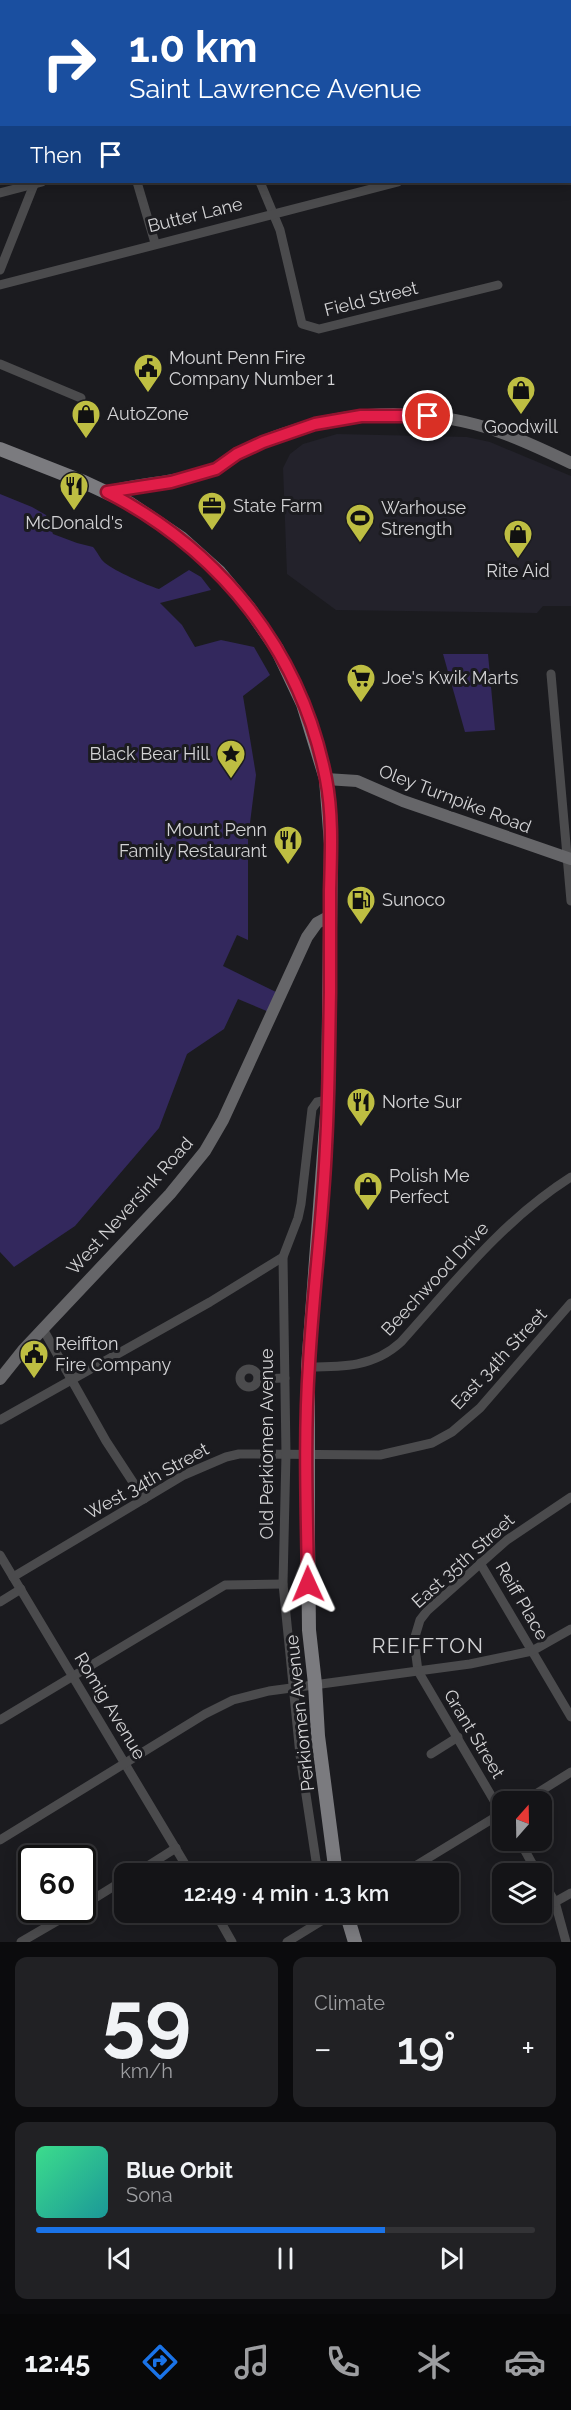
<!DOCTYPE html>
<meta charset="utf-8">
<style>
body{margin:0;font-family:Raleway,sans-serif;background:#212124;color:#f1f3f6;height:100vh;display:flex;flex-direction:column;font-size:22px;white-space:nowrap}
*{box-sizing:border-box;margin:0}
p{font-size:20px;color:#9d9ea1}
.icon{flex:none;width:33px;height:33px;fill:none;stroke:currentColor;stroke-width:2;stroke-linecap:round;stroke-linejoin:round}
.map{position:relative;height:1942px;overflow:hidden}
.drawer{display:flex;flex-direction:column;gap:15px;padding:15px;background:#0b0b0d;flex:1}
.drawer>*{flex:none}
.hud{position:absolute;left:0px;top:0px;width:572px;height:183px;box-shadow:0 3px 15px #0003,0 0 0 2px #333336;background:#1a4fa0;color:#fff;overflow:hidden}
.needle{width:39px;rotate:20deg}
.fabs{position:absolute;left:492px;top:1791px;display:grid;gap:12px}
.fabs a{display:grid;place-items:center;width:60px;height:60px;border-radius:12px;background:#141417;box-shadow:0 3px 15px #0003,0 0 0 2px #333336;font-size:30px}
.speed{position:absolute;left:18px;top:1845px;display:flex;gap:12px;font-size:30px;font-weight:700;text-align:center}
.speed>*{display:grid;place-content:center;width:78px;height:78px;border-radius:50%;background:#141417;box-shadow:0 3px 15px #0003,0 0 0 2px #333336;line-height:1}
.speed .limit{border:3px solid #111;border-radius:9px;background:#fff;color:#111}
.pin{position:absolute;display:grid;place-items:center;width:51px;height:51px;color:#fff;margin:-26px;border:3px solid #fff;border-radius:50%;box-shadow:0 2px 6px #0007}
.me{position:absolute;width:66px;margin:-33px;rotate:359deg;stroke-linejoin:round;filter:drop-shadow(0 0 4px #0008)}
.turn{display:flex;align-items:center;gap:21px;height:126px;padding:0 30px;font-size:27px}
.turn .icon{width:78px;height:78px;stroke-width:2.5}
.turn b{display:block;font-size:42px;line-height:51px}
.then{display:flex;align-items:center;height:57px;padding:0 30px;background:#0003;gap:12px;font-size:22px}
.big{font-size:45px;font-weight:600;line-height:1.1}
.drawer .widget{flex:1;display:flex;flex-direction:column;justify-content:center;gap:9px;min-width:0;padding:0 21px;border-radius:12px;background:#212124}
.drawer .dial{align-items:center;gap:0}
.dial b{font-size:78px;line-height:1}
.song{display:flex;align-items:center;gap:18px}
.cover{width:72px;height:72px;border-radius:9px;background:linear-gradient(135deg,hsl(150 70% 55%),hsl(180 70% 35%))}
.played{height:6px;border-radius:3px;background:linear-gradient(90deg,#1a73e8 70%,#333336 70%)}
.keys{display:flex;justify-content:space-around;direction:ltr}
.heat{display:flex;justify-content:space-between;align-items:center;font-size:33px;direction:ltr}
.drawer .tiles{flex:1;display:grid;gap:15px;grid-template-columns:1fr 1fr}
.widget:last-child{grid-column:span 2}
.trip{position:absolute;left:114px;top:1863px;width:345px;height:60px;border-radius:12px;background:#141417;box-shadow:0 3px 15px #0003,0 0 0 2px #333336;font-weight:600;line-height:60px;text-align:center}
.menu{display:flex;height:96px;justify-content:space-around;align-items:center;background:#080809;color:#9d9ea1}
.menu .icon{width:42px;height:42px}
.menu .on{color:#1a73e8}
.menu b{font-size:27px;color:#f1f3f6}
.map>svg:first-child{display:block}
.built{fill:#23222b}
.green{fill:#33285d}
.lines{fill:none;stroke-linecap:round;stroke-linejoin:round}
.stream{stroke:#0d002d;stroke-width:2}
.street{stroke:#4b4b4d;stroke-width:9}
.secondary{stroke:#666669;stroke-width:12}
.primary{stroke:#7b7b7f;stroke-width:14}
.route-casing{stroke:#92132f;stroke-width:15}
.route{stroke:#e11d48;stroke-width:10}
.labels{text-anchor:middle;stroke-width:6;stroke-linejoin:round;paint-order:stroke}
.street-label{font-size:18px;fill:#d3d3d5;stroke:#1b1b1f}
.poi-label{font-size:18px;fill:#d3d3d5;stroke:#1b1b1f;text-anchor:start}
.quarter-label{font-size:21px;letter-spacing:1.5px;fill:#d3d3d5;stroke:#1b1b1f}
</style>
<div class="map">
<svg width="571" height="1942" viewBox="0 0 571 1942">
<rect width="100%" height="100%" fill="#1b1b1f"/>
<path class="built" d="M 337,434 L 467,437 L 490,442 L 571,476 L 571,606 L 543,606 L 537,613 L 336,610 L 287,574 L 283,468 L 290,454 L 303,444 Z"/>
<g class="green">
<path d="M 0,494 L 32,507 L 46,515 L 53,534 L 77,543 L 93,547 C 97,551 100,559 105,563 C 115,571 146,585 159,589 L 189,570 L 201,577 L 211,590 L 160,603 L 182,625 L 195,647 L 221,640 L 254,647 L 270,675 L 243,696 L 256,775 L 248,839 L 248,940 L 237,935 L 223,966 L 278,993 L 269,1012 L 238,999 L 224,1029 L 187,1054 L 159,1128 L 75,1226 L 14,1267 L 0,1252 Z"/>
<path d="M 443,654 L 488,654 L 495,730 L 465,732 Z"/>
</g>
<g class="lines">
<path class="stream" d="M 570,111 L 571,111"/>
<g class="street">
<path d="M 146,0 L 154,2"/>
<path d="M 184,0 L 184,2"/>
<path d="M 482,0 L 483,2"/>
<path d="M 128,2 L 134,0"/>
<path d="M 196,2 L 198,0"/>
<path d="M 495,2 L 498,0"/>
<path d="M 0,25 L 2,25"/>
<path d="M 0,43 L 2,49"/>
<path d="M 570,66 L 571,66"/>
<path d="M 0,109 L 2,108"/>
<path d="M 137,182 L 155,243"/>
<path d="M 260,182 L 280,230 L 302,324 L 319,329 L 498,285"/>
<path d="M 0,193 L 42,182"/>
<path d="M 0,270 L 35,182"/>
<path d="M 0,285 L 398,182"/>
<path d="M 0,364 L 81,398"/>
<path d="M 551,674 L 571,901"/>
<path d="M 43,1329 L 106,1441 L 144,1499"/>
<path d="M 308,1367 C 343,1367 374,1367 401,1342 C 454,1283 503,1220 571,1177"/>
<circle cx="249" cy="1378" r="9"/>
<path d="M 258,1379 L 285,1378"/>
<path d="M 0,1420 L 210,1302 L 283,1257"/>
<path d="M 0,1555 L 191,1874"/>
<path d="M 480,1563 L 571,1717"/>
<path d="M 13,1577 L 184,1475 L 226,1457 L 239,1454 L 380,1455 L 432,1443 L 452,1432 L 480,1408 L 571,1303"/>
<path d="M 0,1602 L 21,1589"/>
<path d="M 0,1720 L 225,1585 L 283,1584"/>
<path d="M 431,1754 L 458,1737"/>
<path d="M 523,1802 L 571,1772"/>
<path d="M 502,1814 L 418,1671 L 414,1640 L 420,1620 L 427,1611 L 507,1540 L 571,1497"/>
<path d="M 0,1840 L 205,1714 L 233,1700 L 269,1691 L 470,1664 L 532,1651 L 571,1629"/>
<path d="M 519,1840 L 538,1874"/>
<path d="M 135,1874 L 176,1848"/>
<path d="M 318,1874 L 300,1755 L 283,1584 L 286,1454 L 283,1257 L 298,1218 L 301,1204 L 312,1109 L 317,1102 L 328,1100"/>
<path d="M 402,1874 L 502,1813"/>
<path d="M 542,1880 L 555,1902 L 566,1942"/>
<path d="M 555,1902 L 571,1893"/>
<path d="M 82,1906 L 124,1880"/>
<path d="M 215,1912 L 232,1942"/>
<path d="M 21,1942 L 76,1910"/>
<path d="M 287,1942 L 336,1912"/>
</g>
<g class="secondary">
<path d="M 570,152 L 571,152"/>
<path d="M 570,178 L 571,179"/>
<path d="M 107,492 C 143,482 179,483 214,469 C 222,466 229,459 236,455 C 254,444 275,436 295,430 C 360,408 435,409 500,432 C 525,441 548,452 571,463"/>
<path d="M 326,779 L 357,781 L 403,801 L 571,859"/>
<path d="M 0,1379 L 24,1349 L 170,1194 L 205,1151 L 223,1120 L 307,937 L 317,923 L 330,916"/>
</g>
<g class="primary">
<path d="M 0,449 L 84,482 L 129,503 L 181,538 L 219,572 L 249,608 L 277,649 L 303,704 L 326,779 L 331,844 L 328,1100 L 308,1367 L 308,1539 L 309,1630 L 315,1684 L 318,1736 L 336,1874"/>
<path d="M 346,1912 L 355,1942"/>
</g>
</g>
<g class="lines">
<g class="route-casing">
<path id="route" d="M 308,1584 C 307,1511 304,1437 309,1364 C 313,1291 323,1219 326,1146 C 329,1094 329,1043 330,992 C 330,958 330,924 330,891 C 331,854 333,815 326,779 C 301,651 221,551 107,492 L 171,482 L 216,469 L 237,454 L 263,442 L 315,424 L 361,416 L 428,416"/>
</g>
<use href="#route" class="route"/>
</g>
<defs>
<g id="civic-pin" transform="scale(1.5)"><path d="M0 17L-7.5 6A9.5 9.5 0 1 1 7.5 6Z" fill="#bebe42" stroke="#1b1b1f"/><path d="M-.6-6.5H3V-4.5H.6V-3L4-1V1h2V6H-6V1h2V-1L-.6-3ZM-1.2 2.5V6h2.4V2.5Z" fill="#111"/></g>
<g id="shop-pin" transform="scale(1.5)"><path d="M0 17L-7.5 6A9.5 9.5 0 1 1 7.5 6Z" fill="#bebe42" stroke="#1b1b1f"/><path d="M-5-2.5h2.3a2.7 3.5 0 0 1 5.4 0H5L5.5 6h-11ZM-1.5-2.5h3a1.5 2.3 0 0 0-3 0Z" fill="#111"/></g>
<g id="restaurant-pin" transform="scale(1.5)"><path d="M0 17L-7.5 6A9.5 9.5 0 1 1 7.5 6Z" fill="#bebe42" stroke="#1b1b1f"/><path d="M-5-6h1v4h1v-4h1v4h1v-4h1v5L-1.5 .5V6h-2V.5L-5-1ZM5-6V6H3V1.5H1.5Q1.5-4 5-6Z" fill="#111"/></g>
<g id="office-pin" transform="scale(1.5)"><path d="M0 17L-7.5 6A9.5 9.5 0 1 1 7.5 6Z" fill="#bebe42" stroke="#1b1b1f"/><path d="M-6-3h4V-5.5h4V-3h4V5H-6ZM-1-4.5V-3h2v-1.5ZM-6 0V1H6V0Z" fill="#111"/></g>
<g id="stadium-pin" transform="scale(1.5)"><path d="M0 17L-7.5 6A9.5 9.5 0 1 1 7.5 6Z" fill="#bebe42" stroke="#1b1b1f"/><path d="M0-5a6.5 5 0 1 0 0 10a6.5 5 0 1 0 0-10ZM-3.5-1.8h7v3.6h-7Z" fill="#111"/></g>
<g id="supermarket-pin" transform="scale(1.5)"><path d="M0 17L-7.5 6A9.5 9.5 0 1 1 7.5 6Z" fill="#bebe42" stroke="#1b1b1f"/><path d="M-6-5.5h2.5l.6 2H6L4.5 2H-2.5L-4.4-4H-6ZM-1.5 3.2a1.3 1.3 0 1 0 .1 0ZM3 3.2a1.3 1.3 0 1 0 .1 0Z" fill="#111"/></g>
<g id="sight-pin" transform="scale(1.5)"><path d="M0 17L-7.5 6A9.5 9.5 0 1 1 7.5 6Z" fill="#bebe42" stroke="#1b1b1f"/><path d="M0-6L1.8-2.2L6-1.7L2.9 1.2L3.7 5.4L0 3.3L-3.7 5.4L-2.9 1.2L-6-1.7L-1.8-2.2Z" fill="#111"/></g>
<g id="fuel-pin" transform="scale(1.5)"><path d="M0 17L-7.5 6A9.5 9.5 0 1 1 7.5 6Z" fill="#bebe42" stroke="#1b1b1f"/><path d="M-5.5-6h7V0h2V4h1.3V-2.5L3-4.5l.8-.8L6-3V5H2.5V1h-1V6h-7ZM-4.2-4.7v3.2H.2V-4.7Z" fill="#111"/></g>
</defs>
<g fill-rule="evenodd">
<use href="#civic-pin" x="148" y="368"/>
<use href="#shop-pin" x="521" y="390"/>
<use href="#shop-pin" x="86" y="414"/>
<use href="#restaurant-pin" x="74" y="486"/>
<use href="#office-pin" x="212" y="506"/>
<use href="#stadium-pin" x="360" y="518"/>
<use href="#shop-pin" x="518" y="534"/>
<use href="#supermarket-pin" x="361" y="678"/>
<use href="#sight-pin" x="231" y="754"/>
<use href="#restaurant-pin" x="288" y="840"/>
<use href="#fuel-pin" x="361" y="900"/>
<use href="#restaurant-pin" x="361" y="1102"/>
<use href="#shop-pin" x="368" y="1186"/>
<use href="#civic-pin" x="34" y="1354"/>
</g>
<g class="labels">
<g class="street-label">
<text transform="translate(195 215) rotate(-14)" y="6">Butter Lane</text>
<text transform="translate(371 299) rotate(-14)" y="6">Field Street</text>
<text transform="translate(455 799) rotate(21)" y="6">Oley Turnpike Road</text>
<text transform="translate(130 1206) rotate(-48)" y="6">West Neversink Road</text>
<text transform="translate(435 1279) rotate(-47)" y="6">Beechwood Drive</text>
<text transform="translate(499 1359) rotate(-47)" y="6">East 34th Street</text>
<text transform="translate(267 1444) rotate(-90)" y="6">Old Perkiomen Avenue</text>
<text transform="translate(147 1481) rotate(-29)" y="6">West 34th Street</text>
<text transform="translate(463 1561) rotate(-42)" y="6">East 35th Street</text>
<text transform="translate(522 1601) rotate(60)" y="6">Reiff Place</text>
<text transform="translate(110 1706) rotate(59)" y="6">Romig Avenue</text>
<text transform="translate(300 1713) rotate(-96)" y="6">Perkiomen Avenue</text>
<text transform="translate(474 1734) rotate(59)" y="6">Grant Street</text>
</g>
<g class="poi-label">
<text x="169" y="364">Mount Penn Fire<tspan x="169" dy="21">Company Number 1</tspan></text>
<text x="107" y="420">AutoZone</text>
<text x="521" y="433" text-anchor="middle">Goodwill</text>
<text x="233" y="512">State Farm</text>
<text x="381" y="514">Warhouse<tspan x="381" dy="21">Strength</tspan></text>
<text x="74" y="529" text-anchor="middle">McDonald's</text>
<text x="518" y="577" text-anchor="middle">Rite Aid</text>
<text x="382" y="684">Joe's Kwik Marts</text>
<text x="210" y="760" text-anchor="end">Black Bear Hill</text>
<text x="267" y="836" text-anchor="end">Mount Penn<tspan x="267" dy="21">Family Restaurant</tspan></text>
<text x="382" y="906">Sunoco</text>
<text x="382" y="1108">Norte Sur</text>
<text x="389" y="1182">Polish Me<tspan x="389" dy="21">Perfect</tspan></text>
<text x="55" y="1350">Reiffton<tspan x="55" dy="21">Fire Company</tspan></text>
</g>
<g class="quarter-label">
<text x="428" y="1653">REIFFTON</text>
</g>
</g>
</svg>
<div class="fabs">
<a><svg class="needle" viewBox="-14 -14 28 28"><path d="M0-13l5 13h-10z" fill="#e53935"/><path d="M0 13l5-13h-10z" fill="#9d9ea1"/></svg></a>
<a><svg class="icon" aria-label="layers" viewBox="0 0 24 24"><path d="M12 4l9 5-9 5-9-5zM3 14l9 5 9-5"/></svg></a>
</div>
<div class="speed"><div class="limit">60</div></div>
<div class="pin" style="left:428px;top:416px;background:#d93025"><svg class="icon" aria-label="arrive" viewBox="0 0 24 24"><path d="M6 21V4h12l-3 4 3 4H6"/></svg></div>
<svg class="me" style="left:308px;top:1584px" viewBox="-20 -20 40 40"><path d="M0-17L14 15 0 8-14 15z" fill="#e11d48" stroke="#fff" stroke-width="4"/></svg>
<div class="trip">12:49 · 4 min · 1.3 km</div>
<div class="hud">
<div class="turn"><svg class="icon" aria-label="right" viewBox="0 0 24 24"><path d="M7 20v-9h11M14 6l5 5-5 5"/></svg><div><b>1.0 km</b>Saint Lawrence Avenue</div></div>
<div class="then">Then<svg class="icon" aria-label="arrive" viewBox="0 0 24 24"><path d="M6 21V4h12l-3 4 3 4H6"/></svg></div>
</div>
</div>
<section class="drawer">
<div class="tiles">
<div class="widget dial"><b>59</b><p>km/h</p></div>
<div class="widget"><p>Climate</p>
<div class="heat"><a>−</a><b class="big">19°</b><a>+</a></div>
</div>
<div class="widget">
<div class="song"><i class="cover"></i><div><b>Blue Orbit</b><p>Sona</p></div></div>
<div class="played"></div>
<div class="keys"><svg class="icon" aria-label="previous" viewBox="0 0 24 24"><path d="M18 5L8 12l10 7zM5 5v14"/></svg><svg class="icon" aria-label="pause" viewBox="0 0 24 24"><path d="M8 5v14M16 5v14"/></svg><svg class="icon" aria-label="next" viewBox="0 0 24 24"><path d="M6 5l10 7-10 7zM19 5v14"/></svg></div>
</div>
</div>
</section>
<nav class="menu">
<b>12:45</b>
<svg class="icon on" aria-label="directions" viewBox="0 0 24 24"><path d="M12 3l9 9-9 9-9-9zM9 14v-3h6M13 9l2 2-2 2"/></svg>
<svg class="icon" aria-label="music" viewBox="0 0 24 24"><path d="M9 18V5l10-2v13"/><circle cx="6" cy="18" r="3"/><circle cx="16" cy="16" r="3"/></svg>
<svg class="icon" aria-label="phone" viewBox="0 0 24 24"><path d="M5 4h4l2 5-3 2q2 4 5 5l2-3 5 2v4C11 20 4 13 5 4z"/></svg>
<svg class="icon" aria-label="climate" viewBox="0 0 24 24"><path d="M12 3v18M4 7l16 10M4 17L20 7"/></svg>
<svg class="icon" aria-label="car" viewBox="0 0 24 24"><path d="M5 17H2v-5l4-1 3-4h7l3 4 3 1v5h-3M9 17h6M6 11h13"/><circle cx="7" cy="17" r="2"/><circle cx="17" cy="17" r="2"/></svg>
</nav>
